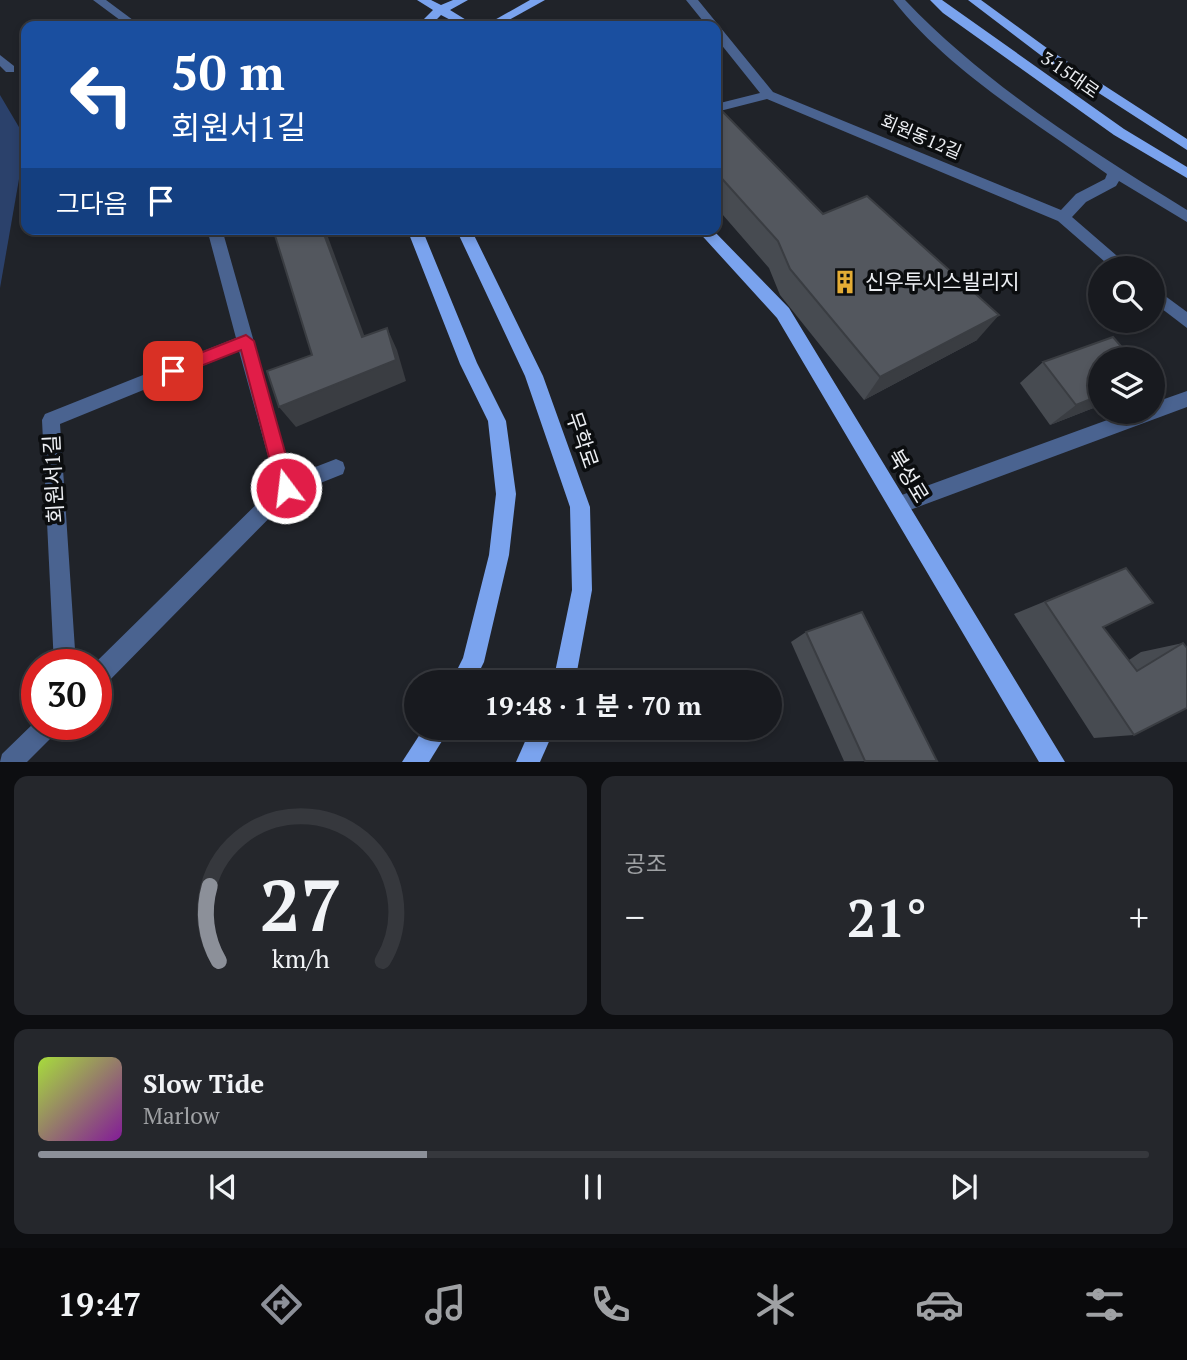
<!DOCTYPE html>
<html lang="ko">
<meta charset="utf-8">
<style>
body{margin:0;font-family:"PT Serif","Noto Sans KR",serif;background:#25272c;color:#f1f3f6;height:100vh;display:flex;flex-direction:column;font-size:26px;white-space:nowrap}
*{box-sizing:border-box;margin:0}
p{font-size:23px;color:#9fa1a4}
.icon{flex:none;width:38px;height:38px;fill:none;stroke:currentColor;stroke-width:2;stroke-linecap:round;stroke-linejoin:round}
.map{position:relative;height:762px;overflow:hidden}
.side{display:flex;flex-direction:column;gap:14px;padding:14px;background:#0d0e11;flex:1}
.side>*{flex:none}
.banner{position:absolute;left:21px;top:21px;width:700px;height:214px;border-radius:14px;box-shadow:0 4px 10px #0003,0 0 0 2px #36383d;background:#1a4fa0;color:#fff;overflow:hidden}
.tools{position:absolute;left:1088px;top:256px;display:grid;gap:14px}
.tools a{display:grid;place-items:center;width:77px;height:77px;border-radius:50%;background:#181a1f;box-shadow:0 4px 10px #0003,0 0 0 2px #36383d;font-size:35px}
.speed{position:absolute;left:21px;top:649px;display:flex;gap:14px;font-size:35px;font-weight:700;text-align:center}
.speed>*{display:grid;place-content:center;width:91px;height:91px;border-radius:50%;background:#181a1f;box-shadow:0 4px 10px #0003,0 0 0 2px #36383d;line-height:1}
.speed .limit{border:10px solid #d22;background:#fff;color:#111}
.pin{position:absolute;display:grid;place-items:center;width:60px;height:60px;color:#fff;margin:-30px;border-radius:14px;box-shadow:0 4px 10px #0006}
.me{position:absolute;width:77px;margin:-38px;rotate:345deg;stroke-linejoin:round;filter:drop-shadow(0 0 5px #0008)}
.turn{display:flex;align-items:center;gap:24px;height:147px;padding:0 35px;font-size:32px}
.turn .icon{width:91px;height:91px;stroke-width:2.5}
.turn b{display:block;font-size:49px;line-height:60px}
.then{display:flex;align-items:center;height:66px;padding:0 35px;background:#0003;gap:14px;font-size:26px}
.big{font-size:52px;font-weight:700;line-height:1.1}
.side .tile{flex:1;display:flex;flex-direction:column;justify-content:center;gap:10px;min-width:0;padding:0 24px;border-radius:14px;background:#25272c}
.side .dial{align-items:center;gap:0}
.dial svg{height:182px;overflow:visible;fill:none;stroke:#36383d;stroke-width:7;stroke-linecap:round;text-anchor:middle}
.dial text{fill:#f1f3f6;stroke:none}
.song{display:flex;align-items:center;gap:21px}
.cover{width:84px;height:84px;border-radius:10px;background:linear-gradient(135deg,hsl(80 70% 55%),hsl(290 70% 35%))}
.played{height:7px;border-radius:4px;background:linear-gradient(90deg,#8c9099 35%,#36383d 35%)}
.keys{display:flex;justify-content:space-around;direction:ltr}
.heat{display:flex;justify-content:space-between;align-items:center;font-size:38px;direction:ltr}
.side .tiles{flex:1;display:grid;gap:14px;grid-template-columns:1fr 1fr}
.tile:last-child{grid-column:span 2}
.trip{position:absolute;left:404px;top:670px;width:378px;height:70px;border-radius:35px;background:#181a1f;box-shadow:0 4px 10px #0003,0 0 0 2px #36383d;font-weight:700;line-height:70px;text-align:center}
.dock{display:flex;height:112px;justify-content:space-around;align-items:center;background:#0a0a0c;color:#9fa1a4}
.dock .icon{width:49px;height:49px}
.dock .active{color:#8c9099}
.dock b{font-size:32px;color:#f1f3f6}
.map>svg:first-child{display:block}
.green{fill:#2b416b}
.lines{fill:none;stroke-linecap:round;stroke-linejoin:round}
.minor{fill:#4a6390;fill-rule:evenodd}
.major{fill:#7aa3ee;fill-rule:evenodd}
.wall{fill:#474b51}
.shaded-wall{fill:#3a3d42}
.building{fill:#53575e;stroke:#3a3d42;stroke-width:2}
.route{fill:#e11d48;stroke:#92132f;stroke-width:2}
.labels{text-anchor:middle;stroke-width:7;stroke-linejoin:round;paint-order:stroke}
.far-street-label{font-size:18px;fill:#eceef2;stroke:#0b0d0f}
.poi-label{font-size:21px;fill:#eceef2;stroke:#0b0d0f;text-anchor:start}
.street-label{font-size:21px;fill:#eceef2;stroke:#0b0d0f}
</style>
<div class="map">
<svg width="1187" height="762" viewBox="0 0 1187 762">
<rect width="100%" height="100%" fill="#202329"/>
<path class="green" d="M 0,95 L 26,139 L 0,288 Z"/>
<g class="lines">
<g class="minor">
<path d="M 93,0 L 106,0 L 141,26 L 128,26 Z"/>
<path d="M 686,0 L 698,0 L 773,92 L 1061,210 L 1076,194 L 1105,179 L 1107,174 C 1034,121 950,72 893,0 L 905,0 C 986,85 1088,149 1187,210 L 1187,222 L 1119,181 L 1116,186 L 1086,202 L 1072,217 L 1131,268 L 1112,268 L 1058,221 L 767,99 L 716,112 L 716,104 L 760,93 L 716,38 L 716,26 L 707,26 Z"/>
<path d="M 0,55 L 14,66 L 14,72 L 6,72 L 0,66 Z"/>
<path d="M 207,229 L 222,229 L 292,476 L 336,459 L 343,462 L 345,468 L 343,474 L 293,494 L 104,686 L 96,689 L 96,665 L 93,665 L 276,485 L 239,351 L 60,424 L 76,665 L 54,665 L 42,420 L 45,414 L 236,338 Z"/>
<path d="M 1153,287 L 1187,312 L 1187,328 L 1153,302 Z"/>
<path d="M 1187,391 L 1187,407 L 899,514 L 892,512 L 889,505 L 892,498 L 899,496 L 1132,411 L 1153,411 L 1153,403 Z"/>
<path d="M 37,720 L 37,724 L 60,724 L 57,732 L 27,762 L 0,762 L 2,754 Z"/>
</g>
<g class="major">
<path d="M 417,0 L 431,0 L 441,5 L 453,0 L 468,0 L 450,10 L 476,26 L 462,26 L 441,15 L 430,26 L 417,26 L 433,10 Z"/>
<path d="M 530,0 L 545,0 L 498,26 L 484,26 Z"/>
<path d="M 930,0 L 942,0 L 1124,129 L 1187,167 L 1187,178 L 1114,135 L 943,13 Z"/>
<path d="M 968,0 L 981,0 L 1051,51 L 1187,139 L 1187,150 L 1043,57 Z"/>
<path d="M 407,229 L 422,229 L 477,363 L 506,421 L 516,494 L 509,555 L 484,662 L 474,682 L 451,682 L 463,658 L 489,555 L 496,494 L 488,421 L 460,364 Z"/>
<path d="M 456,229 L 471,229 L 543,376 L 590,507 L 592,590 L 575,682 L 553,682 L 572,590 L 570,507 L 525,376 Z"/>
<path d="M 696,229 L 712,229 L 789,308 L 1065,762 L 1039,762 L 777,318 Z"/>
<path d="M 424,728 L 450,728 L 429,762 L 402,762 Z"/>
<path d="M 531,728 L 555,728 L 540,762 L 516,762 Z"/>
</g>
</g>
<g class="wall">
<path d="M 716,115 L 823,214 L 977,340 L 864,400 L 780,295 L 769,268 L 716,207 Z"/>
<path d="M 1101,359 L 1101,405 L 1050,425 L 1020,383 L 1043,362 Z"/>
<path d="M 1126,568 L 1103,627 L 1129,660 L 1141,652 L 1183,643 L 1134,735 L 1094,738 L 1014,614 Z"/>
<path d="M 806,632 L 937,761 L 844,761 L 791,642 Z"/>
</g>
<g class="shaded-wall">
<path d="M 322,229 L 325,229 L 373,359 L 362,337 Z"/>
<path d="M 999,315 L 977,340 L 864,400 L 880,377 Z"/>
<path d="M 387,328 L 397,350 L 406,381 L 296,427 L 279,407 Z"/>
<path d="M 1101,395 L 1101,405 L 1050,425 L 1076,405 Z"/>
</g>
<g class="building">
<path d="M 281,23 L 284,26 L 267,26 Z"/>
<path d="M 723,112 L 823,214 L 867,196 L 999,315 L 880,377 L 790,269 L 778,241 L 716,172 L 716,115 Z"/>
<path d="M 273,229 L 322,229 L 362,337 L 387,328 L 396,360 L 279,407 L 267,371 L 312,355 Z"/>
<path d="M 1113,337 L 1132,359 L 1101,359 L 1101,395 L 1076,405 L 1043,362 Z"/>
<path d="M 1126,568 L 1153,603 L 1103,627 L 1137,671 L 1183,643 L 1187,648 L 1187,708 L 1134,735 L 1045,602 Z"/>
<path d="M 862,612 L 937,761 L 865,761 L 806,632 Z"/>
</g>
<path class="route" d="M 246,335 L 254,341 L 295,488 L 292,494 L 286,496 L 280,494 L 277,488 L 241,350 L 173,377 L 167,375 L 165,371 L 167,366 Z"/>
<defs>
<g id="building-bare" transform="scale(1.89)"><path d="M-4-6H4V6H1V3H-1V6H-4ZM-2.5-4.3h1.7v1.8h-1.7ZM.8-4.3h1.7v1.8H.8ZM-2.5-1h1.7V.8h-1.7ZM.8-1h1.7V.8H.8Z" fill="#e5ad35" stroke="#0b0d0f" stroke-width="2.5" paint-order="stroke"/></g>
</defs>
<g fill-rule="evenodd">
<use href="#building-bare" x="845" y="282"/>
</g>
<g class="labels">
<g class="far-street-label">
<text transform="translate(1070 75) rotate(35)" y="6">3·15대로</text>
<text transform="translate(921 137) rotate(23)" y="6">회원동12길</text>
</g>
<g class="poi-label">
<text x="865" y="289">신우투시스빌리지</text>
</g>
<g class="street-label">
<text transform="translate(582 440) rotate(71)" y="7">무학로</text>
<text transform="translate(908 476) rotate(59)" y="7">북성로</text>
<text transform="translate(54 479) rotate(-93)" y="7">회원서1길</text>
</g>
</g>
</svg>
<div class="tools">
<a><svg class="icon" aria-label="search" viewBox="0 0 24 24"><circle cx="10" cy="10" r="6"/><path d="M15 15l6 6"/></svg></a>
<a><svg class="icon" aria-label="layers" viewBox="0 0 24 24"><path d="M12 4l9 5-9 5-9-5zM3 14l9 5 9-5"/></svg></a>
</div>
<div class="speed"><div class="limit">30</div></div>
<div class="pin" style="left:173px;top:371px;background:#d93025"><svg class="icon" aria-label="arrive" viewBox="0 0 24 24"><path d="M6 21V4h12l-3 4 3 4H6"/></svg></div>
<svg class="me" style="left:286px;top:488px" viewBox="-20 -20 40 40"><circle r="17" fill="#e11d48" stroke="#fff" stroke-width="3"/><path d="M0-11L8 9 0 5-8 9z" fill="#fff"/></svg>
<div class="trip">19:48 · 1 분 · 70 m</div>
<div class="banner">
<div class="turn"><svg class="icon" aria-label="left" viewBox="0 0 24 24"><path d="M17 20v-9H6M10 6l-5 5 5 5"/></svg><div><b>50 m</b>회원서1길</div></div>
<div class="then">그다음<svg class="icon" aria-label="arrive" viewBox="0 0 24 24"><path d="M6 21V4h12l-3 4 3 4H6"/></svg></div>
</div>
</div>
<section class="side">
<div class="tiles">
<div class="tile dial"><svg viewBox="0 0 100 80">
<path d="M14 69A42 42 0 1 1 86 69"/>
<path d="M14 69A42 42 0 0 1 10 36" stroke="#8c9099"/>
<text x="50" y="56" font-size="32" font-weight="700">27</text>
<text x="50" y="72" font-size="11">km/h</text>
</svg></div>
<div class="tile"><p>공조</p>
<div class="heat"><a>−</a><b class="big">21°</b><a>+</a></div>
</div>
<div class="tile">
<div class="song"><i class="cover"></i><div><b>Slow Tide</b><p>Marlow</p></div></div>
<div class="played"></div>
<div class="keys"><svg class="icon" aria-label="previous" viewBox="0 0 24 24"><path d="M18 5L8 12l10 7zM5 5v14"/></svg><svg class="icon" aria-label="pause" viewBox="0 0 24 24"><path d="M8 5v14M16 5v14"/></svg><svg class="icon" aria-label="next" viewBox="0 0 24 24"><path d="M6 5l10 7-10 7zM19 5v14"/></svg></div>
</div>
</div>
</section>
<nav class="dock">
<b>19:47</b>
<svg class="icon active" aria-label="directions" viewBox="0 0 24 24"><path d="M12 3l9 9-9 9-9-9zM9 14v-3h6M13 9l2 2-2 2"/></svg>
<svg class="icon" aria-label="music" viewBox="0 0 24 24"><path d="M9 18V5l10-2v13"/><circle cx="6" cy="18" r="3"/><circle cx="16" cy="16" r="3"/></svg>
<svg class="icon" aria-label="phone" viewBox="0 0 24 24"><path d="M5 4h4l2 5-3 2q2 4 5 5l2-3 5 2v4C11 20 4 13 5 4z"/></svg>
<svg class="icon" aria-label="climate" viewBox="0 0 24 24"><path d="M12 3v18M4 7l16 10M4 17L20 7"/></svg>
<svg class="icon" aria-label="car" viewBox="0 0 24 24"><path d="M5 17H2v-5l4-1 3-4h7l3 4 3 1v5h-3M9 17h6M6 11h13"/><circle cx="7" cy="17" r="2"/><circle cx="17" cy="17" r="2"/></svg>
<svg class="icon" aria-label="filters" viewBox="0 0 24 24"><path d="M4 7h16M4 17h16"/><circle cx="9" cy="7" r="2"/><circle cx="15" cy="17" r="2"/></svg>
</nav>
